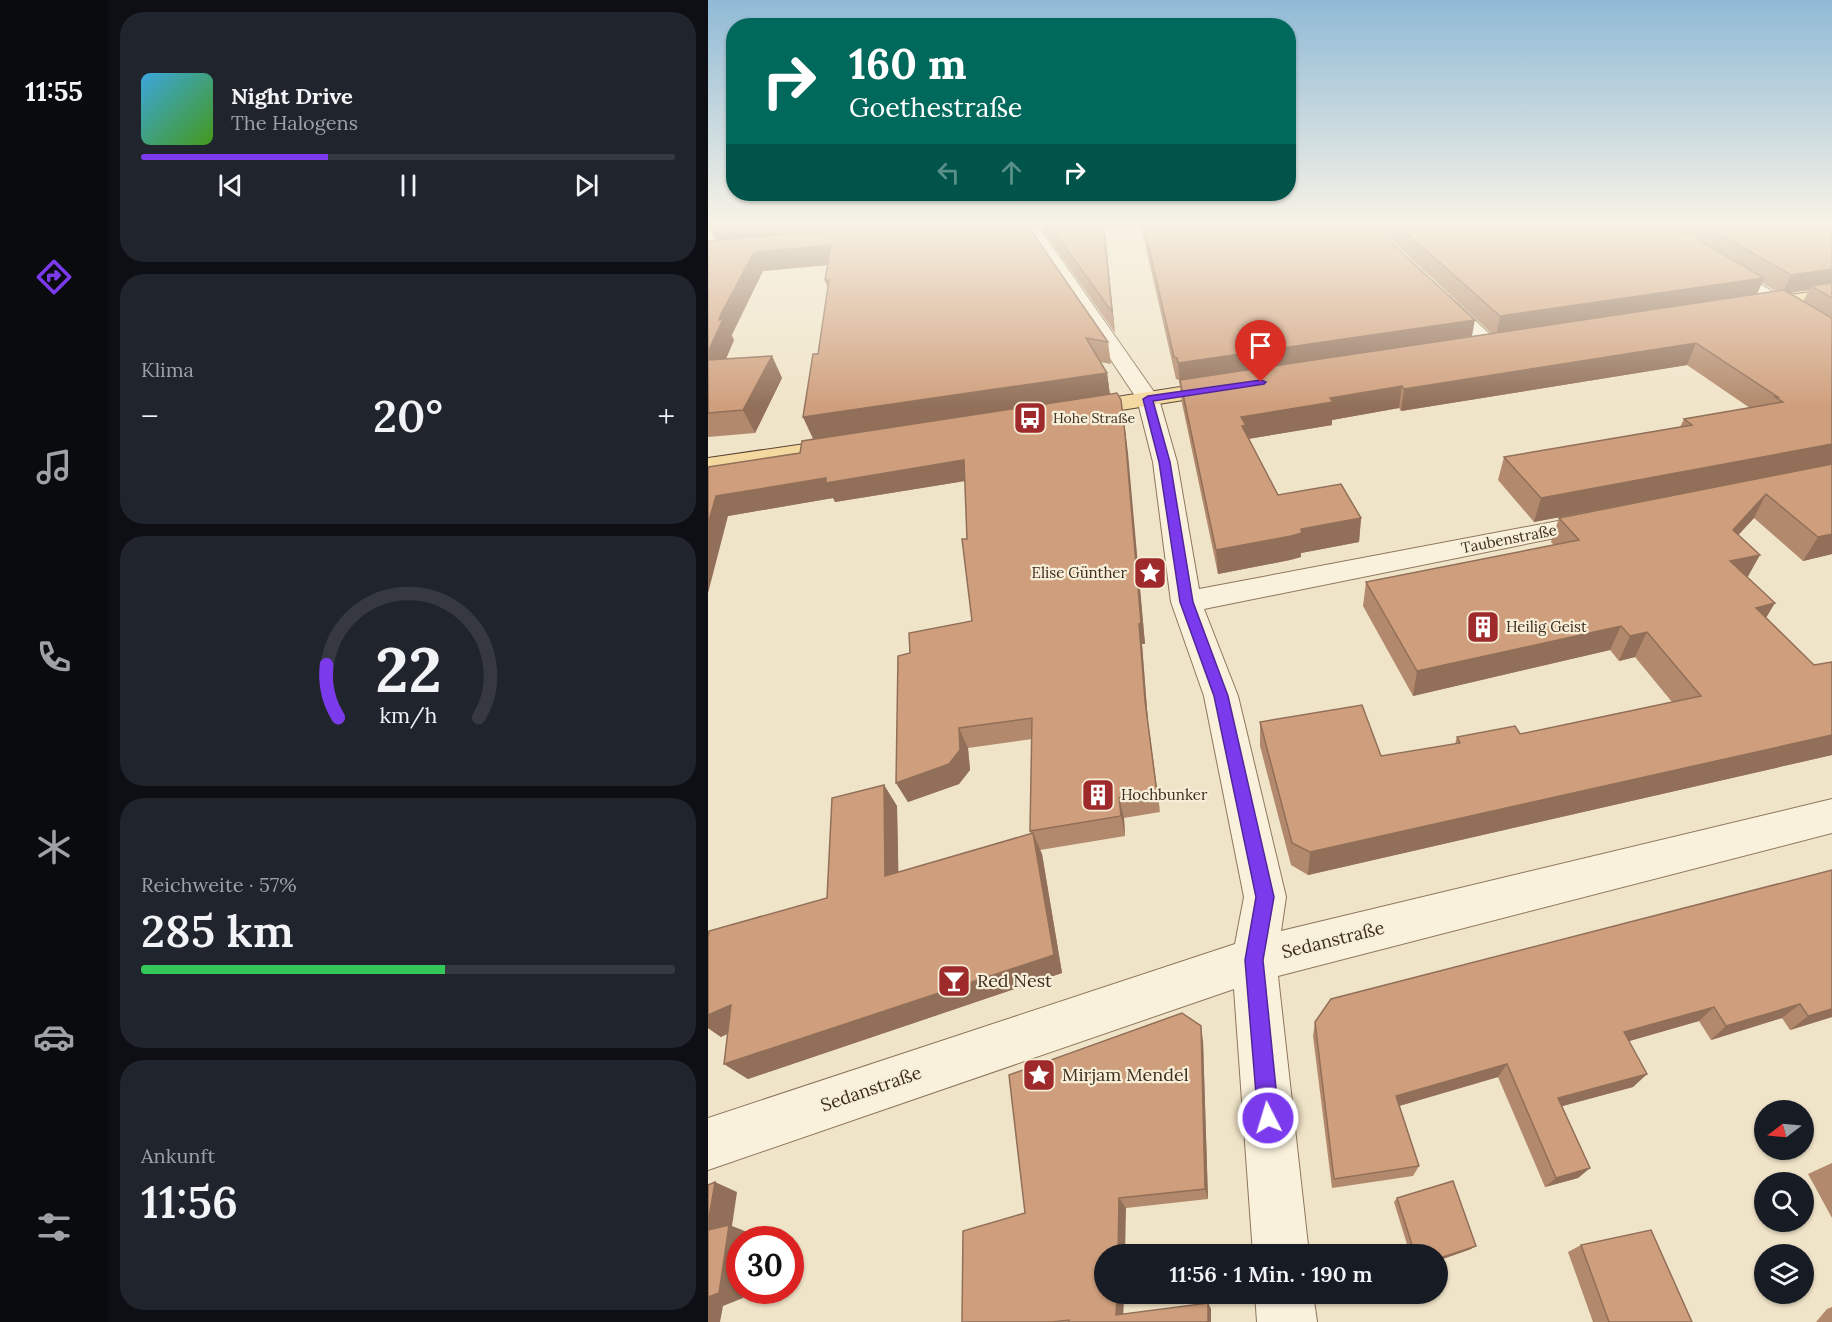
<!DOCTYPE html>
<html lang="de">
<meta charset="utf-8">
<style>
body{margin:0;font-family:Lora,serif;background:#20242c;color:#f1f3f6;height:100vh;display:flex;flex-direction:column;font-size:22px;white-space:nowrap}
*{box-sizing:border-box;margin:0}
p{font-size:20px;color:#9ea1a6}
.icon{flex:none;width:33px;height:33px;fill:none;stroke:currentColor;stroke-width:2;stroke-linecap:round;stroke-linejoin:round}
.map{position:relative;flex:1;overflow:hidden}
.details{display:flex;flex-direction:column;gap:12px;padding:12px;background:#0d0f14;width:600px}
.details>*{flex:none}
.guide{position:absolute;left:18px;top:18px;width:570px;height:183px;border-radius:24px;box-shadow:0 2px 4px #0004;background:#00695c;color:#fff;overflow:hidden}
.needle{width:39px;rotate:254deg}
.buttons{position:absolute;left:1046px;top:1100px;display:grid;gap:12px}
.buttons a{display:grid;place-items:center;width:60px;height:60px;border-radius:50%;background:#171b24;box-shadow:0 2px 4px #0004;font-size:30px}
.speed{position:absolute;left:18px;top:1226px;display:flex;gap:12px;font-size:30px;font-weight:700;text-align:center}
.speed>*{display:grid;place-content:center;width:78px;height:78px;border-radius:50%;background:#171b24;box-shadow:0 2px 4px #0004;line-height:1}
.speed .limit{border:9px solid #d22;background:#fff;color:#111}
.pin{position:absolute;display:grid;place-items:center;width:51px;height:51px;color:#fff;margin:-62px -26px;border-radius:50% 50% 50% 0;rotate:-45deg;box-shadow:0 0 6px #0007}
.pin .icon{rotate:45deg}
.me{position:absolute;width:66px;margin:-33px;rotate:355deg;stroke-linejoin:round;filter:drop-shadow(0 0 4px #0008)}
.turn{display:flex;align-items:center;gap:21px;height:126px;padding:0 24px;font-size:27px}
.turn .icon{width:78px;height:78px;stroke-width:2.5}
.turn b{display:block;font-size:42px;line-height:51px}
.lanes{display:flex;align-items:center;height:57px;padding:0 24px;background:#0003;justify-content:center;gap:30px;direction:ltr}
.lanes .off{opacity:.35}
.big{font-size:45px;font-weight:600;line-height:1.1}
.details .tile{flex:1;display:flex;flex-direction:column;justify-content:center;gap:9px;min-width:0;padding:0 21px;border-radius:24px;background:#20242c}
.details .dial{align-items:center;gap:0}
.dial svg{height:156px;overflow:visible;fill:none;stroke:#363941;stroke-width:7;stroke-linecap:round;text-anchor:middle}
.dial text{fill:#f1f3f6;stroke:none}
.song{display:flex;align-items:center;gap:18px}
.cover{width:72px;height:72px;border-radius:9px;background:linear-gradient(135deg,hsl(200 70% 55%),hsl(100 70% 35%))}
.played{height:6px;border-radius:3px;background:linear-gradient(90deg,#7c3aed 35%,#363941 35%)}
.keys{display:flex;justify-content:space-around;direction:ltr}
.heat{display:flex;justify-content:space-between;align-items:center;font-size:33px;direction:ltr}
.charge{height:9px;border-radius:4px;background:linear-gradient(90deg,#34c759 57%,#363941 0)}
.trip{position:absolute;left:386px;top:1244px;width:354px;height:60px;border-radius:30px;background:#171b24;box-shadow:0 2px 4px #0004;font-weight:600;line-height:60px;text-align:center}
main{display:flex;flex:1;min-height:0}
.menu{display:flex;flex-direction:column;width:108px;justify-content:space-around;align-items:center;background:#090b0e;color:#9ea1a6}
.menu .icon{width:42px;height:42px}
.menu .on{color:#7c3aed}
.menu b{font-size:27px;color:#f1f3f6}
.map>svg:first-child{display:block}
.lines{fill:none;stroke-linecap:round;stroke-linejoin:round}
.minor-casing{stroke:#8d765c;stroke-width:2}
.major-casing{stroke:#5b4430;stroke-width:2}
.minor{fill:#faf1dc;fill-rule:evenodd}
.major{fill:#f3d9a0;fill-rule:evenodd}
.wall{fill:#b2896c;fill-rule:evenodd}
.shaded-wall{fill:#916f58}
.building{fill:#cf9f7d;stroke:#916f58;stroke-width:1.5}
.route{fill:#7c3aed;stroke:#51269a;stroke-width:1.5}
.labels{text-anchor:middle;stroke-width:4.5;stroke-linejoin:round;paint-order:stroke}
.far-poi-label{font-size:14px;fill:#3d2e20;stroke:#f7eed8;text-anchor:start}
.street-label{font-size:15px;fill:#3d2e20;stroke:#f7eed8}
.poi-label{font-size:15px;fill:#3d2e20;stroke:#f7eed8;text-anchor:start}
.near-street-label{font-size:18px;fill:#3d2e20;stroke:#f7eed8}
.near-poi-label{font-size:18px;fill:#3d2e20;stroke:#f7eed8;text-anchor:start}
</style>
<main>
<nav class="menu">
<b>11:55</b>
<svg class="icon on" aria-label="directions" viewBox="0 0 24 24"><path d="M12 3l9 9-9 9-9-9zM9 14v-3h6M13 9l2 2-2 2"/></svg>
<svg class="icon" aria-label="music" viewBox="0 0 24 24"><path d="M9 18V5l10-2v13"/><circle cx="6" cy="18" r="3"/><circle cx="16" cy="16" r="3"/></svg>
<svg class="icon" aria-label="phone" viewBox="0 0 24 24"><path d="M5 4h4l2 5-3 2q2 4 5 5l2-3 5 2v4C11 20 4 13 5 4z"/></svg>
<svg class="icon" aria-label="climate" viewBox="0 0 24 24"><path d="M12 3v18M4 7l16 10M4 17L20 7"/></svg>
<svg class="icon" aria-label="car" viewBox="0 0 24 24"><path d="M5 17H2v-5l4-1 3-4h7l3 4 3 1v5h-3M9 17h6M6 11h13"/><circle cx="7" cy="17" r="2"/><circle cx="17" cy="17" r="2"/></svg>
<svg class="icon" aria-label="filters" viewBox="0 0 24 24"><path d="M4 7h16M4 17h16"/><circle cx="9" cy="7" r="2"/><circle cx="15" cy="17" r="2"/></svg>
</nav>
<section class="details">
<div class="tile">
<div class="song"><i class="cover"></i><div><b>Night Drive</b><p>The Halogens</p></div></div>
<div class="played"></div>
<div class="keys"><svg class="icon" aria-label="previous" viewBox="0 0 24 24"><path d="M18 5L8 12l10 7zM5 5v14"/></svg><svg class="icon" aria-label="pause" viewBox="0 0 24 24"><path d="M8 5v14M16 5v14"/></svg><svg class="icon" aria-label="next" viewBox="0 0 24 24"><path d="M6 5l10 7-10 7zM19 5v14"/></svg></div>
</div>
<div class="tile"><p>Klima</p>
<div class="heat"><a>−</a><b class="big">20°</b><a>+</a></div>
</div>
<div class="tile dial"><svg viewBox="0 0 100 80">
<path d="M14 69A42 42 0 1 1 86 69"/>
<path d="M14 69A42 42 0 0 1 8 42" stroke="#7c3aed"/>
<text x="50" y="56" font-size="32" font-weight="700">22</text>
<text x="50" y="72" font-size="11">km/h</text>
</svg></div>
<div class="tile"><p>Reichweite · 57%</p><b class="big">285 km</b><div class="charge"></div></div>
<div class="tile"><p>Ankunft</p><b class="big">11:56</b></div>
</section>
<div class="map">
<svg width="1124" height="1322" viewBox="0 0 1124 1322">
<rect width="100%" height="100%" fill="#f0e4c8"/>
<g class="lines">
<g class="minor-casing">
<g id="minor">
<path d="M 8,222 L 24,222 L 6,249 L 0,251 L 0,234 Z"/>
<path d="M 311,222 L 327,222 L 451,399 L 469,462 L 491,589 L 892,513 L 902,515 L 906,521 L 902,527 L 892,529 L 496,609 L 530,696 L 578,897 L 573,931 L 1124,799 L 1124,833 L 570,976 L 601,1254 L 545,1254 L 526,989 L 0,1170 L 0,1118 L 527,944 L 536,897 L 496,696 L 463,602 L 445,462 L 429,399 Z"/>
<path d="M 929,222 L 948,222 L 1124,327 L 1124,341 L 1117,339 Z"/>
<path d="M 734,294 L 741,296 L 790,342 L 793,346 L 790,350 L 776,350 L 727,304 L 725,300 L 727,296 Z"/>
<path d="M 547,1293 L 605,1293 L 609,1322 L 549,1322 Z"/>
</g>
</g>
<g class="major-casing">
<g id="major">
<path d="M 1124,289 L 1124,299 L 1046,312 L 1039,310 L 1037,306 L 1039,302 L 1046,300 Z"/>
<path d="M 517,380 L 525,382 L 528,387 L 525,392 L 370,417 L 362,415 L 359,410 L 362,405 L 370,403 Z"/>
<path d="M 138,438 L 147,440 L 150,445 L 147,450 L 0,474 L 0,458 Z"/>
</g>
</g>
<use href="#minor" class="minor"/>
<use href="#major" class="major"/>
</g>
<g class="wall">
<path d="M 0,222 L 400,342 L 403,364 L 392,362 L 399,373 L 402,395 L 413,400 L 416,419 L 437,644 L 434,644 L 440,722 L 452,812 L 416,818 L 417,836 L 332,850 L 334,854 L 354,973 L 40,1079 L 16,1064 L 20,1033 L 13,1037 L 0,1028 L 0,937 L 119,898 L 176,785 L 189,806 L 190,872 L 323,834 L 322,831 L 324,739 L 260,748 L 262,770 L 251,784 L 200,802 L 188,783 L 202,653 L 264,621 L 259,539 L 257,481 L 127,502 L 125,498 L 20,516 L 0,467 L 92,453 L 105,439 L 95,417 L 110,354 L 120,288 L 117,280 L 120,265 L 55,271 L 24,335 L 26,340 L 18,359 L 64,356 L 74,378 L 47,433 L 0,437 L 0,241 L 8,241 L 2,228 L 0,231 Z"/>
<path d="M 334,222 L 396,222 L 407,333 L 336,232 Z"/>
<path d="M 432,222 L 661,222 L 764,337 L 784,334 L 664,222 L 1124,222 L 1124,554 L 1095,561 L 1046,518 L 1030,535 L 1039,578 L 1058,618 L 1106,665 L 1124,662 L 1124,755 L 600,875 L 583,865 L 552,746 L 552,722 L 673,756 L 747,744 L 749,737 L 812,734 L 964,702 L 927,657 L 911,661 L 902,650 L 705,696 L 655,606 L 658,582 L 846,545 L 843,542 L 851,518 L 968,495 L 826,522 L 790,480 L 796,457 L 972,427 L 976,419 L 1042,408 L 979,365 L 693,411 L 691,408 L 624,420 L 624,425 L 540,439 L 570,495 L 653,518 L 651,542 L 593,553 L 593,557 L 582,560 L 510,574 L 474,403 L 471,380 L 468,379 ZM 1054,283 L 1068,291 L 1049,294 ZM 1101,290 L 1095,302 L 1081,293 Z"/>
<path d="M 1124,870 L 1124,1017 L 1082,1030 L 1074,1018 L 1003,1040 L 991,1021 L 921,1041 L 939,1074 L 925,1087 L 854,1106 L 882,1168 L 870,1178 L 837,1187 L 790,1077 L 691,1106 L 711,1166 L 705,1176 L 624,1188 L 605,1036 L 607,1022 Z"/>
<path d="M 495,1041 L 500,1199 L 418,1208 L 396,1293 L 416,1293 L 415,1314 L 500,1303 L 503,1309 L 503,1322 L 254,1322 L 317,1213 Z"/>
<path d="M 1124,1163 L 1124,1218 L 1100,1174 Z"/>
<path d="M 689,1198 L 763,1249 L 729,1261 L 729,1254 L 702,1254 L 686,1202 Z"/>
<path d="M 873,1245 L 984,1322 L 885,1322 L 860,1252 Z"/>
<path d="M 1124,1307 L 1124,1322 L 1108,1322 L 1119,1309 Z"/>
</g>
<g class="shaded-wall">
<path d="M 0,222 L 283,222 L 11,245 L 2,228 L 0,231 Z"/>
<path d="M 395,222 L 396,222 L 407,333 L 404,312 Z"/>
<path d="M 123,245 L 130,264 L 55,271 L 23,336 L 26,340 L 8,382 L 0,367 L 0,352 L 13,314 L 46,252 Z"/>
<path d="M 1124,269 L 1124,286 L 1103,286 L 1101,290 L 1074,294 L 1083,275 Z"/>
<path d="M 1056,278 L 1047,298 L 788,337 L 792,316 Z"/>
<path d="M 117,280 L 121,280 L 125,300 Z"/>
<path d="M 767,320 L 763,341 L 472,380 L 472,385 L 470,363 Z"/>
<path d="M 988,343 L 979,365 L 693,411 L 696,389 Z"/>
<path d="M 64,356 L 74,378 L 47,433 L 35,410 Z"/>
<path d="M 399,373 L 402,395 L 106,440 L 95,417 Z"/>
<path d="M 694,386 L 691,408 L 624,420 L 624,425 L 539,439 L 534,449 L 533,417 L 622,398 Z"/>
<path d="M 413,400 L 420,453 L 437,644 L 434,644 L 440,722 L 452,812 L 449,793 L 437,701 Z"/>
<path d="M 1124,444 L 1124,465 L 826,522 L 833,498 Z"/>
<path d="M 256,460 L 263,480 L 127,502 L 125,498 L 20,516 L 0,593 L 0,524 L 8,496 L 118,478 Z"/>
<path d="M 1058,494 L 1046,518 L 1012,555 L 1025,530 Z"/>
<path d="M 653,518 L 651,542 L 593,553 L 593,557 L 582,560 L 510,574 L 508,550 L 593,529 Z"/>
<path d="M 1124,534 L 1124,554 L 1095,561 L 1110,537 Z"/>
<path d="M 1052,555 L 1038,580 L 1022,561 Z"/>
<path d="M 1067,603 L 1052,628 L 1048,608 Z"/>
<path d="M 913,626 L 902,650 L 705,696 L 709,671 Z"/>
<path d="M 939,632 L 927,657 L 911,661 L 922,636 Z"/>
<path d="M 251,728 L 260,748 L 262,770 L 251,784 L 200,802 L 188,783 Z"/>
<path d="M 1124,735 L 1124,755 L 600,875 L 602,852 Z"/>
<path d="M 176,785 L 189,806 L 191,896 L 177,876 Z"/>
<path d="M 411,798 L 416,818 L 417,836 L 413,816 Z"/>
<path d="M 325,833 L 334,854 L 354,973 L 40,1079 L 16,1064 Z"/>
<path d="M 1092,1004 L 1074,1018 L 1003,1040 L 1018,1026 Z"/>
<path d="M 23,1005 L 45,1022 L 13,1037 L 0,1028 L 0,1015 Z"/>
<path d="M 1006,1007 L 991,1021 L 904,1046 L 916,1032 Z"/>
<path d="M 1124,1009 L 1124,1017 L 1082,1030 L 1100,1016 Z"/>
<path d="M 493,1026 L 495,1041 L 500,1199 L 497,1189 Z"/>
<path d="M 799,1064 L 790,1077 L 684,1108 L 688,1096 Z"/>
<path d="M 939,1074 L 925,1087 L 840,1110 L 850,1098 Z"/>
<path d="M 882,1168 L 870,1178 L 837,1187 L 848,1178 Z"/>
<path d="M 7,1182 L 29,1192 L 24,1226 L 42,1233 L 42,1239 L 32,1239 L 32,1290 L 36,1290 L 35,1298 L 15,1306 L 12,1322 L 0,1322 L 0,1224 Z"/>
<path d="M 411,1198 L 418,1208 L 417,1254 L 410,1254 Z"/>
<path d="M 768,1246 L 763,1249 L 729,1261 L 729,1259 Z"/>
<path d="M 409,1293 L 416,1293 L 415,1320 L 408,1315 Z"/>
<path d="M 500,1303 L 503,1309 L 503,1322 L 500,1322 Z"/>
</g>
<g class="building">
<path d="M 5,222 L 60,222 L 2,227 Z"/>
<path d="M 230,222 L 317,222 L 400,342 L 378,338 L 399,373 L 95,417 L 105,354 L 110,354 L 121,280 L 117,280 L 123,245 L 46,252 L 13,314 L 11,320 L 15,319 L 0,352 L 0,241 Z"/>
<path d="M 339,222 L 395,222 L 404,312 Z"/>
<path d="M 435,222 L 661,222 L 767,320 L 470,363 L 469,358 L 466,357 Z"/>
<path d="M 686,222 L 960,222 L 1056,278 L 792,316 Z"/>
<path d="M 990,222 L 1124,222 L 1124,269 L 1083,275 Z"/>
<path d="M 1124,283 L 1124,298 L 1103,286 Z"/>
<path d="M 1076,290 L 1124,318 L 1124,444 L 833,498 L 796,457 L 984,425 L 976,419 L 1075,402 L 1067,397 L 1070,397 L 988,343 L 696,389 L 694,386 L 622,398 L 625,402 L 533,417 L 538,425 L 534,426 L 570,495 L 633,484 L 653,518 L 593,529 L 594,533 L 583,536 L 508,550 L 472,380 Z"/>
<path d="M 64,356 L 35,410 L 0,413 L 0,360 Z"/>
<path d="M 409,393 L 413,400 L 417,434 L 433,623 L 431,624 L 437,701 L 449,793 L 411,798 L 413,816 L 322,831 L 324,718 L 251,728 L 252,750 L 241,764 L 188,783 L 190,656 L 202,653 L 201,633 L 264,621 L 254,539 L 259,539 L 256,460 L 118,483 L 118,478 L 8,496 L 0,524 L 0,467 L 92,453 L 94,441 Z"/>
<path d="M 1124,464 L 1124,534 L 1110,537 L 1058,494 L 1025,530 L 1052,555 L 1022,561 L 1067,603 L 1048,608 L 1106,665 L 1124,662 L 1124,735 L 602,852 L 584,843 L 552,722 L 654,705 L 673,756 L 752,743 L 749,737 L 807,726 L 812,734 L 993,696 L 939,632 L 922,636 L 913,626 L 709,671 L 658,582 L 871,540 L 851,518 Z"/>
<path d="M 176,785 L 177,876 L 325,833 L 346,955 L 16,1064 L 23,1005 L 0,1015 L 0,937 L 1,931 L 119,898 L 124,798 Z"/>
<path d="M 1124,870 L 1124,1009 L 1100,1016 L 1092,1004 L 1018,1026 L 1006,1007 L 916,1032 L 939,1074 L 850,1098 L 882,1168 L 848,1178 L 799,1064 L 688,1096 L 711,1166 L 626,1179 L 607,1022 L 623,999 Z"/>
<path d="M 474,1013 L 493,1026 L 497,1189 L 411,1198 L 410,1254 L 396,1254 L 396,1293 L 409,1293 L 408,1315 L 500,1303 L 500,1322 L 361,1322 L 361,1320 L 344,1322 L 254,1322 L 255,1231 L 317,1213 L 301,1075 Z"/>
<path d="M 745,1181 L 768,1246 L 729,1259 L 729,1254 L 707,1254 L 689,1198 Z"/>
<path d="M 7,1182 L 0,1224 L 0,1185 Z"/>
<path d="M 21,1225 L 11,1293 L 0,1297 L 0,1230 Z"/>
<path d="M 943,1230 L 984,1322 L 901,1322 L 873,1245 Z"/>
</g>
<linearGradient id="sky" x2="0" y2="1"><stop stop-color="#8fbad6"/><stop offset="0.55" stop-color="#f8f3e6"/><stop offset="1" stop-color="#f8f3e6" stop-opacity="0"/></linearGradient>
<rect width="1124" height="407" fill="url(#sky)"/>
<path class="route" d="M 553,380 L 558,382 L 556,384 L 445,401 L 462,462 L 485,602 L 520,696 L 566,897 L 555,960 L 571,1118 L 568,1126 L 560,1129 L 553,1126 L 550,1118 L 537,960 L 548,897 L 506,696 L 472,602 L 451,462 L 435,399 L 440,396 Z"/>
<defs>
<g id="bus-square" transform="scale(1.725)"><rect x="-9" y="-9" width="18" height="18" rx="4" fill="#9e2a2b" stroke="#f7eed8"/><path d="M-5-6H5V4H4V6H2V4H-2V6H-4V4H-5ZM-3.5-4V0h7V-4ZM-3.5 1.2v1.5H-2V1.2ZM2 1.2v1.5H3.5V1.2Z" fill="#fff"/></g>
<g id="sight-square" transform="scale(1.725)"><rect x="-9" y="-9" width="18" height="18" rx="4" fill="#9e2a2b" stroke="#f7eed8"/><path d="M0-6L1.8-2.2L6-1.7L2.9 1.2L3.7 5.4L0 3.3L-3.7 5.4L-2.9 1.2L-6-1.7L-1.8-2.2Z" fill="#fff"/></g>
<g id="building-square" transform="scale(1.725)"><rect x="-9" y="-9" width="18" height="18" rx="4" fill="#9e2a2b" stroke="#f7eed8"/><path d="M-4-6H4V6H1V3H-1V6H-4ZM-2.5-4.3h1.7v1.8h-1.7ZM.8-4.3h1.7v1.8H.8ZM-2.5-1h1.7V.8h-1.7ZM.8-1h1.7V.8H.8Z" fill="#fff"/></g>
<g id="bar-square" transform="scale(1.725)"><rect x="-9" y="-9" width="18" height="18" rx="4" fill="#9e2a2b" stroke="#f7eed8"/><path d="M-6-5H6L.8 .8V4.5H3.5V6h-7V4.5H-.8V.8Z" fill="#fff"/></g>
</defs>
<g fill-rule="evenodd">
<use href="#bus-square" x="322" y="418"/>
<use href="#sight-square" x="442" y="573"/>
<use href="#building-square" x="775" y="627"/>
<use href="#building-square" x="390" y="795"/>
<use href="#bar-square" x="246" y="981"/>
<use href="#sight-square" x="331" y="1075"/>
</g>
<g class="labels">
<g class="far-poi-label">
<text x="345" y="423">Hohe Straße</text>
</g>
<g class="street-label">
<text transform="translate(801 539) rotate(-11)" y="5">Taubenstraße</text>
</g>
<g class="poi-label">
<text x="419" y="578" text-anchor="end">Elise Günther</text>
<text x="798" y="632">Heilig Geist</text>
<text x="413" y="800">Hochbunker</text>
</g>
<g class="near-street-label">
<text transform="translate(625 940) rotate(-14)" y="6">Sedanstraße</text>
<text transform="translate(163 1089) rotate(-19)" y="6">Sedanstraße</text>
</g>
<g class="near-poi-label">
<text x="269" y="987">Red Nest</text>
<text x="354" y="1081">Mirjam Mendel</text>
</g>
</g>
</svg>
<div class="buttons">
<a><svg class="needle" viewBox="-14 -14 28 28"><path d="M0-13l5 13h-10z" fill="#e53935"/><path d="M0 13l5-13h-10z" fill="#9ea1a6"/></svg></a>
<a><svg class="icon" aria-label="search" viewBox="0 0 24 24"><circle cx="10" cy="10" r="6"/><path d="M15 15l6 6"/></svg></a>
<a><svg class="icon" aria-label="layers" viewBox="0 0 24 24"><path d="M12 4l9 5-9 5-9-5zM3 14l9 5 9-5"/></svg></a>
</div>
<div class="speed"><div class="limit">30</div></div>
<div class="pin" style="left:553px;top:382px;background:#d93025"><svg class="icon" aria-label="arrive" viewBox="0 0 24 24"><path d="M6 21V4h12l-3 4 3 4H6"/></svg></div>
<svg class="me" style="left:560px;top:1118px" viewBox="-20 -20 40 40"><circle r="17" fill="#7c3aed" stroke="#fff" stroke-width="3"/><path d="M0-11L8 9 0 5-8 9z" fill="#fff"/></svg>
<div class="trip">11:56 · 1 Min. · 190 m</div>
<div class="guide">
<div class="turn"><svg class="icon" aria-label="right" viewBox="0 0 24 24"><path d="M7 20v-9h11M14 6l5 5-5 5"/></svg><div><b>160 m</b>Goethestraße</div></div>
<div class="lanes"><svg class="icon off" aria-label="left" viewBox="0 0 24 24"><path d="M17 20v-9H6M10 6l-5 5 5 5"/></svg><svg class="icon off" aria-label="ahead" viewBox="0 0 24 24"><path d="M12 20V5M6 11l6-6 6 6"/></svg><svg class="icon" aria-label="right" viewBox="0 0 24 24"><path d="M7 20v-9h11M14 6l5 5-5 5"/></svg></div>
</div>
</div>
</main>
